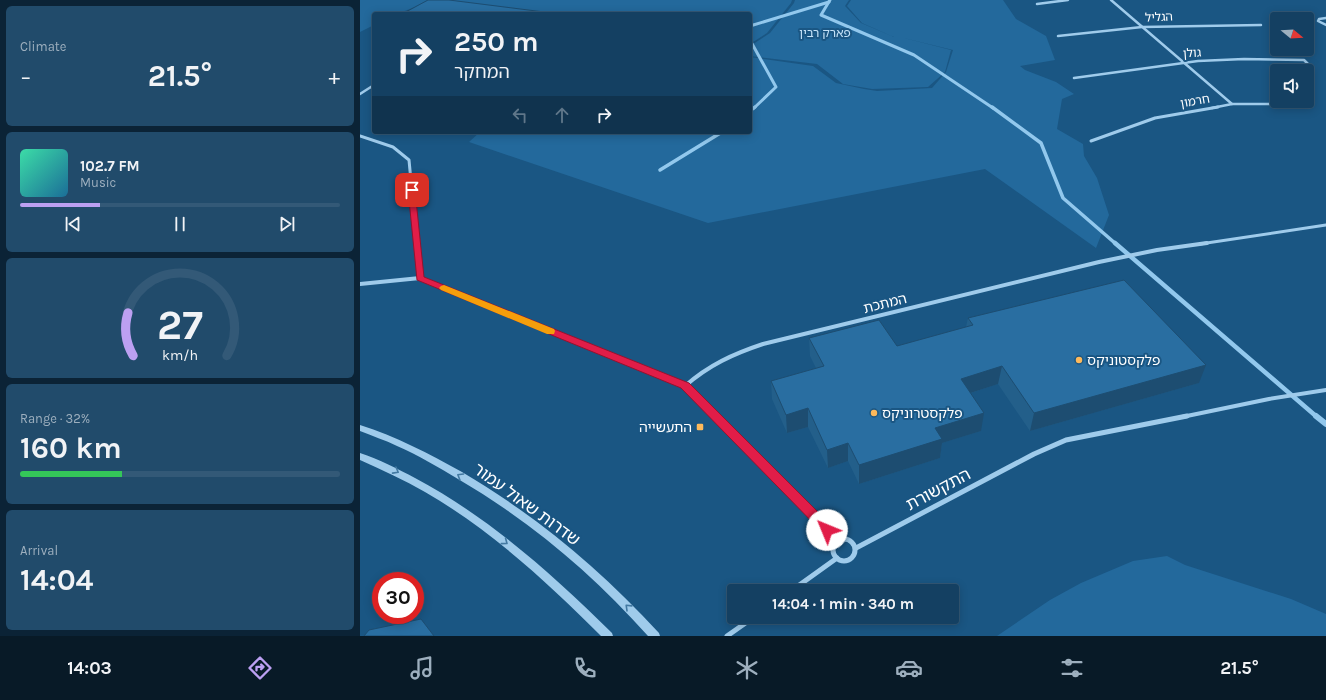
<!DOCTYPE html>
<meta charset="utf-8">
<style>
body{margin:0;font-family:Karla,"Noto Sans Hebrew",sans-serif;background:#214b6b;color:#f1f3f6;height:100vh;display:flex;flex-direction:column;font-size:15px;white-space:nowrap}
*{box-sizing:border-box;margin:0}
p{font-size:13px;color:#9dafbe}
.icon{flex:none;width:22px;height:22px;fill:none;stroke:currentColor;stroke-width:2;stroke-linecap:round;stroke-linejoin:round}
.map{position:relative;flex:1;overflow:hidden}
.panel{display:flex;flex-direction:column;gap:6px;padding:6px;background:#0b2336;width:360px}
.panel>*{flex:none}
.guide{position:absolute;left:12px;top:12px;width:380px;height:122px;border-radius:4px;box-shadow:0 2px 10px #0003,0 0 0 1px #335977;background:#144062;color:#f1f3f6;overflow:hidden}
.needle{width:26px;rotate:108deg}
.tools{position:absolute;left:910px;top:12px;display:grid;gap:8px}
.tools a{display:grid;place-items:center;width:44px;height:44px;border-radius:4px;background:#144062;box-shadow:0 2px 10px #0003,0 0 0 1px #335977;font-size:20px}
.speed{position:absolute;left:12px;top:572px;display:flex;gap:8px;font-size:20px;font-weight:700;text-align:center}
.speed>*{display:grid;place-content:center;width:52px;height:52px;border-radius:50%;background:#144062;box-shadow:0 2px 10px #0003,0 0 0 1px #335977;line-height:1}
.speed .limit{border:6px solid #d22;background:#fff;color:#111}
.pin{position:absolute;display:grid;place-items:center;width:34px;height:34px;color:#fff;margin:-17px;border-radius:8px;box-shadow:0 2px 6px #0006}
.me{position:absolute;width:44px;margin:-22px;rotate:315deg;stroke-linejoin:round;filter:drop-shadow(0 0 3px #0008)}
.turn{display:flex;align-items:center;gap:14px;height:84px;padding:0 16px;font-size:18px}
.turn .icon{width:52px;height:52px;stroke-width:2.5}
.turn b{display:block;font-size:28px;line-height:34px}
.lanes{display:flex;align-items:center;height:38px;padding:0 16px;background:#0003;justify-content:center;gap:20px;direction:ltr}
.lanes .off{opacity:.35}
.big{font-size:30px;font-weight:700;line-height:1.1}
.panel .card{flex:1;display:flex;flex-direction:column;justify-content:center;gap:6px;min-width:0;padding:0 14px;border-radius:6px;background:#214b6b}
.panel .dial{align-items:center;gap:0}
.dial svg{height:104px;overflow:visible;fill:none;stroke:#335977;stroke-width:7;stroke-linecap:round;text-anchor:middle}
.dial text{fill:#f1f3f6;stroke:none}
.song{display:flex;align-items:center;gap:12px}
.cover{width:48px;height:48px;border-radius:6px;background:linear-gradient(135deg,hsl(160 70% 55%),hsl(200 70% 35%))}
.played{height:4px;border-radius:2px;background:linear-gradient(90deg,#bca0f2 25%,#335977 25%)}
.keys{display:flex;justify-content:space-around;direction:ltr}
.heat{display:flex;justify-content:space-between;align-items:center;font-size:22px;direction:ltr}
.charge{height:6px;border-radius:3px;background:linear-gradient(90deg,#34c759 32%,#335977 0)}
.trip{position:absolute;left:367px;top:584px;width:232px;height:40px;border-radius:4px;background:#144062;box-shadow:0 2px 10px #0003,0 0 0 1px #335977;font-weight:700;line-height:40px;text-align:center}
.menu{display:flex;height:64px;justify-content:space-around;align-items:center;background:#081a27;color:#9dafbe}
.menu .icon{width:28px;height:28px}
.menu .selected{color:#bca0f2}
.menu b{font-size:18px;color:#f1f3f6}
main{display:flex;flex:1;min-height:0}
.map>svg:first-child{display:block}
.green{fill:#23699c}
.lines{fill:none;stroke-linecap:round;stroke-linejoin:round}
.stream-far3{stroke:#92c8ed;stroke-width:3}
.stream-far2{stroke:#92c8ed;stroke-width:3.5}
.stream-far1{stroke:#92c8ed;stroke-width:4.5}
.stream{stroke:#92c8ed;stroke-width:6}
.minor-far3{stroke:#9fcbeb;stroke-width:2.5}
.minor-far2{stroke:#9fcbeb;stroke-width:3}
.minor-far1{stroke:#9fcbeb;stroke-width:4}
.minor{stroke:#9fcbeb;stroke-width:5}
.tertiary{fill:#9fcbeb;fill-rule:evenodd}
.wall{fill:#235f8a}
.shaded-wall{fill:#1d4d71}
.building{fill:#296ea1;stroke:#1d4d71}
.oneway{stroke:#4279a2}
.route{fill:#e11d48;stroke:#92132f}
.slow{fill:#f59e0b}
.poi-dot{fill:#fdb95b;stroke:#1a5683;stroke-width:1.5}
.labels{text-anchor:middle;stroke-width:4;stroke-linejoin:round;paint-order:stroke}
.far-street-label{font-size:12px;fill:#fff;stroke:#1a5683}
.far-park-label{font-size:12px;fill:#c4e2f8;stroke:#1a5683}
.street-label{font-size:14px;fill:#fff;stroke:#1a5683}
.poi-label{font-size:14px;fill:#fff;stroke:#1a5683;text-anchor:start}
.near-street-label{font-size:17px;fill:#fff;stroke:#1a5683}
</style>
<main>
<section class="panel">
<div class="card"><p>Climate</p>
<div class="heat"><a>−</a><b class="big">21.5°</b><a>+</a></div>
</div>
<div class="card">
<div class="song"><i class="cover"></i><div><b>102.7 FM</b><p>Music</p></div></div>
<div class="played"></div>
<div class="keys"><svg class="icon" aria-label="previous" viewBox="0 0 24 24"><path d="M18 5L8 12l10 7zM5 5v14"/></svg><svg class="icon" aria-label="pause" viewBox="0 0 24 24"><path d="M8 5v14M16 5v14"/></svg><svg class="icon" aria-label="next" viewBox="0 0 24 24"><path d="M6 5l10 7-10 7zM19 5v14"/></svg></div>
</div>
<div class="card dial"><svg viewBox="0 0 100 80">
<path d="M14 69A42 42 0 1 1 86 69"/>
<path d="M14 69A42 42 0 0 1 10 36" stroke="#bca0f2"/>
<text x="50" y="56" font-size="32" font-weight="700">27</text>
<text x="50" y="72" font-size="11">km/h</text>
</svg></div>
<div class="card"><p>Range · 32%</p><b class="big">160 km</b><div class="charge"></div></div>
<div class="card"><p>Arrival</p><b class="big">14:04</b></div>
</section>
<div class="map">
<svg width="966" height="636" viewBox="0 0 966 636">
<rect width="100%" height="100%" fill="#1a5683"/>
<g class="green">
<path d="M 0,0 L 73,0 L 37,14 L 14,14 L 14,25 L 0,32 Z"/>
<path d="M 85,0 L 432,0 L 431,3 L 407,33 L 390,44 L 390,14 L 190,14 Z"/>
<path d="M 435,0 L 489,0 L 485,6 L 501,23 L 534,37 L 502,23 L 487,6 L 491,0 L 643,0 L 656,19 L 686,36 L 695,60 L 660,66 L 665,70 L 696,82 L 714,94 L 702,99 L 697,129 L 723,144 L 724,156 L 737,178 L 749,215 L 736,248 L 625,169 L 348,223 L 109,142 L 120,132 L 390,132 L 390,57 L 453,66 L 476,83 L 504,89 L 517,91 L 572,88 L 586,72 L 593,50 L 544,38 L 591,50 L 585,72 L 568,87 L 512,89 L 483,84 L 457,64 L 390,56 L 390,46 L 410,33 L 434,3 Z"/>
<path d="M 807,556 L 825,565 L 931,599 L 966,614 L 966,636 L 637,636 L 690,600 L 721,583 L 773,561 Z"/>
</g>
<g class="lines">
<g class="stream-far3">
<path d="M 470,0 L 461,15 L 554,55 L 633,108"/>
<path d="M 390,26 L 469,2"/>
<path d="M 390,40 L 416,87 L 394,108"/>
</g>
<g class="stream-far2">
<path d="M 632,107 L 681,143 L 703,198 L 756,244"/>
<path d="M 390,111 L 395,107"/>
<path d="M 300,170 L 362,132"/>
</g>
<path class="stream-far1" d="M 755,243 L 957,417"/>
<path class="stream" d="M 956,416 L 966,424"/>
<g class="minor-far3">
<path d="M 751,0 L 872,104"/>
<path d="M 677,4 L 708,0"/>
<path d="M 966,18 L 959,19 L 958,21 L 966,25"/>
<path d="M 698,36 L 782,27 L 901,25"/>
<path d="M 714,78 L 838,61 L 884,59 L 944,60 L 949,65"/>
<path d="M 0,94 L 14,85"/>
<path d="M 852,108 L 872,104 L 945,104"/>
</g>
<g class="minor-far2">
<path d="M 0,136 L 33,147 L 49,160 L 57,244"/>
<path d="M 731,141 L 795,118 L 858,107"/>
<path d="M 840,244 L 966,225"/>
</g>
<g class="minor-far1">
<path d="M 57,243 L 60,278"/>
<path d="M 0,284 L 60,278 L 325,386 L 355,417"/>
<path d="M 325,386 C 349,365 373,354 403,344 L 739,262 L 797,250 L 847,243"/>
<path d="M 822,417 L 909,399 L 966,390"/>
</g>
<g class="minor">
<path d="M 354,416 L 478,541"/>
<circle cx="484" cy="550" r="11"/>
<path d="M 496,548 L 674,454 L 706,440 L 827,416"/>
<path d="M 431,591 L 477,558"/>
<path d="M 367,636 L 394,617"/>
</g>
<g class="tertiary">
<path d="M 0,425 C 36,436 69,454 102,472 C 178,517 239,568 299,633 L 300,636 L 288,636 C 233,574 170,521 98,479 C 78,467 58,455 37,446 C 25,440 12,436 0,431 Z"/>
<path d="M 0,453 C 19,459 38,469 55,478 C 130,518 192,574 252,633 L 253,636 L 241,636 C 188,583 131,530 65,492 C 44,480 22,470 0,460 Z"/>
</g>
</g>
<path class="wall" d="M 608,318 L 839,383 L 670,431 L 638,384 L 611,393 L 621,431 L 582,443 L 580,458 L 499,484 L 488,461 L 468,468 L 448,427 L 427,433 L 412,399 L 411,381 L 456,368 L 450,356 L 449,338 L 537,346 L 606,327 Z"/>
<g class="shaded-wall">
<path d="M 846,365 L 839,383 L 670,431 L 674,413 Z"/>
<path d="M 642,366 L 638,384 L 598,397 L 601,379 Z"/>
<path d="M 448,408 L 448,427 L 427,433 L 426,415 Z"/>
<path d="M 624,413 L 621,431 L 582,443 L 580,458 L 499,484 L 499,465 L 575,428 Z"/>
<path d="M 488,443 L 488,461 L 468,468 L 467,450 Z"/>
</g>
<g class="building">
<path d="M 68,0 L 89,0 L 200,14 L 42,14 Z"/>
<path d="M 764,280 L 846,365 L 674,413 L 642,366 L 601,379 L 624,413 L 575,428 L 582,439 L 499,465 L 488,443 L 467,450 L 448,408 L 426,415 L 411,381 L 464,366 L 449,338 L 519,320 L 537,346 L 613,325 L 608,318 Z"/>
<path d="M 61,619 L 74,636 L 4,636 L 9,630 Z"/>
</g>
<defs><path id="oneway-chevron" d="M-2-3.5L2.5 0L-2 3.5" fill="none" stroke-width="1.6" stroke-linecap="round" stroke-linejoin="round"/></defs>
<g class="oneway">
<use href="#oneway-chevron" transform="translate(36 471) rotate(29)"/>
<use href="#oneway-chevron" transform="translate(100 476) rotate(-149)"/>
<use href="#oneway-chevron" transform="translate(145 542) rotate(37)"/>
<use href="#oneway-chevron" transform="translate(268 607) rotate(-136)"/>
</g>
<path class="route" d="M 49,188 L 54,188 L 55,190 L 64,277 L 329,383 L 472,526 L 473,530 L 472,533 L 467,535 L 463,533 L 321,388 L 57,280 L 48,190 Z"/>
<path class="slow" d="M 84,285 L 194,329 L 195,331 L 194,334 L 187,334 L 81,290 L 79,288 L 81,286 Z"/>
<g class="poi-dot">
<circle cx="719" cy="360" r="4"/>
<circle cx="514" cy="413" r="4"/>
<rect x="336" y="423" width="8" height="8" rx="2"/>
</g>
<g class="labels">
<g class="far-street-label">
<text transform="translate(799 17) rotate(-3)" y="4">הגליל</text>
<text transform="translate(832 53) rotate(-4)" y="4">גולן</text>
<text transform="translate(835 101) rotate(-10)" y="4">חרמון</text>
</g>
<g class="far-park-label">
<text x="465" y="37">פארק רבין</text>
</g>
<g class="street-label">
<text transform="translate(525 303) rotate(-14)" y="5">המתכת</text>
</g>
<g class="poi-label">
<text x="727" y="365">פלקסטוניקס</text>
<text x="522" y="418">פלקסטרוניקס</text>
<text x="332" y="432" text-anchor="end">התעשייה</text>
</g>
<g class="near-street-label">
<text transform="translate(578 489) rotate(-28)" y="6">התקשורת</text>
<text transform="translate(167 504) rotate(36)" y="6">שדרות שאול עמור</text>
</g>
</g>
</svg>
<div class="tools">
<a><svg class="needle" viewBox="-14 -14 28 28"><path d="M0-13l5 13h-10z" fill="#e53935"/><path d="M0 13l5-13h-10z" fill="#9dafbe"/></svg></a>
<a><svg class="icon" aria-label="sound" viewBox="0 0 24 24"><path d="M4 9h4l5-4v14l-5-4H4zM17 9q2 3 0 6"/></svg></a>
</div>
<div class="speed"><div class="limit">30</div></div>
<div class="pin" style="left:52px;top:190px;background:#d93025"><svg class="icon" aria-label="arrive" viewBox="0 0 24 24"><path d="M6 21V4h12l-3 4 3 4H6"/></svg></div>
<svg class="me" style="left:467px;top:530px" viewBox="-20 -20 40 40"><circle r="19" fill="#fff"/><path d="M0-13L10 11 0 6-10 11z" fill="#e11d48"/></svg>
<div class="trip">14:04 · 1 min · 340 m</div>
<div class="guide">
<div class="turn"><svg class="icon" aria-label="right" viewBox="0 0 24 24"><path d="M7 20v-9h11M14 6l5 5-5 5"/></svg><div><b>250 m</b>המחקר</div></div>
<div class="lanes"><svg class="icon off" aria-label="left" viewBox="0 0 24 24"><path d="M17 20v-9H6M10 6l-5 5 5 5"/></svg><svg class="icon off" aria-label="ahead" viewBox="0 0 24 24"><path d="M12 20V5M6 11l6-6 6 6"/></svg><svg class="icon" aria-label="right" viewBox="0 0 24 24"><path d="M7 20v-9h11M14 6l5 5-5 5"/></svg></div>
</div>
</div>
</main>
<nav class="menu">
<b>14:03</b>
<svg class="icon selected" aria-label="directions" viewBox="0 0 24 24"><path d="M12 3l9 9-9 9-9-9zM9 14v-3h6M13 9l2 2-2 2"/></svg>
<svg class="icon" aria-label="music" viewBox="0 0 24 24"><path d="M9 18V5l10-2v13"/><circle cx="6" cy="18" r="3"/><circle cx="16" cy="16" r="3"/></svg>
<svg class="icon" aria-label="phone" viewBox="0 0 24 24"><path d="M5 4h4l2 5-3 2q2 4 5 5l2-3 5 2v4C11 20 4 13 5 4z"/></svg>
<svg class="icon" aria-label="climate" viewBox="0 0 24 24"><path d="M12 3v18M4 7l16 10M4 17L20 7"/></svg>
<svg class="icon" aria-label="car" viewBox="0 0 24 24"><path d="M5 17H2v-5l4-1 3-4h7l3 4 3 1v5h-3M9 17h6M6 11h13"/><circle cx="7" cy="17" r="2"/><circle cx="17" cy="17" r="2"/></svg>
<svg class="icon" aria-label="filters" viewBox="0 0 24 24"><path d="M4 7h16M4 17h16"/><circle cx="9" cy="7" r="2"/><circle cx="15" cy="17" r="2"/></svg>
<b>21.5°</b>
</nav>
